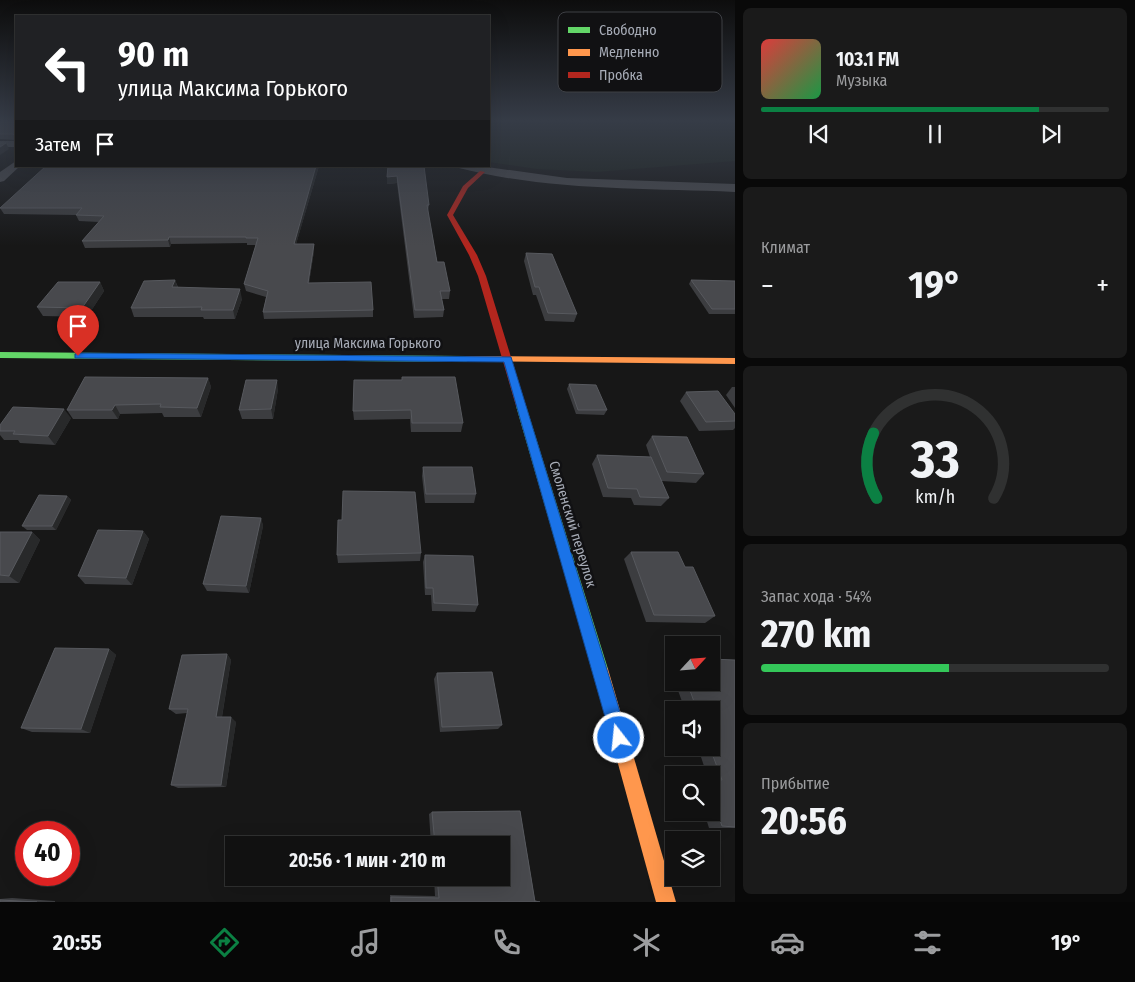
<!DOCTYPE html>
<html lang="ru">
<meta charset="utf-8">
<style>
body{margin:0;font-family:"Fira Sans Condensed",sans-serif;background:#1a1a1a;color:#f1f3f6;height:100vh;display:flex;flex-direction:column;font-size:19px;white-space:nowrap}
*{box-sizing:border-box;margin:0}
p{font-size:16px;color:#9c9d9f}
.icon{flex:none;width:28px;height:28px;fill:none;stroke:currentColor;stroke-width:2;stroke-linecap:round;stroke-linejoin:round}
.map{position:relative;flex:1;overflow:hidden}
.details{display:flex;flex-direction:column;gap:8px;padding:8px;background:#090909;width:400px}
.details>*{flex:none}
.banner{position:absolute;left:15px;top:15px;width:475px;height:152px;border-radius:0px;box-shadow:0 5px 20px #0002,0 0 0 1px #303131;background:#202124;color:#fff;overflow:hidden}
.needle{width:32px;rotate:64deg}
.fabs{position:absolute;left:665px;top:636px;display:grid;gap:10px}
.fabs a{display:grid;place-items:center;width:55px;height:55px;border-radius:0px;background:#111;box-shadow:0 5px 20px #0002,0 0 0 1px #303131;font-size:25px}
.speed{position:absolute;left:15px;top:821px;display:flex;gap:10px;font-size:25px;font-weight:700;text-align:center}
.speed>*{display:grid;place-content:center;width:65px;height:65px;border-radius:50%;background:#111;box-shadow:0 5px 20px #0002,0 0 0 1px #303131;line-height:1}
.speed .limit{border:8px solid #d22;background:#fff;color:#111}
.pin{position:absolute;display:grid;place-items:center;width:42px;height:42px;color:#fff;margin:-51px -21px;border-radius:50% 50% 50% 0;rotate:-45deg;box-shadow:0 0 5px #0007}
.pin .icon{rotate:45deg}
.me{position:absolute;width:55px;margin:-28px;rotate:344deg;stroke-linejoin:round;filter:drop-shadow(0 0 4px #0008)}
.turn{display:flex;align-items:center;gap:18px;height:105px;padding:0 20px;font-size:22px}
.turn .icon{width:65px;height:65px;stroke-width:2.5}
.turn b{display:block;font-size:35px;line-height:42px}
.then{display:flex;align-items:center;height:48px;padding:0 20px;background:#0003;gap:10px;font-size:19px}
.big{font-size:38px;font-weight:700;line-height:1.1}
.details .card{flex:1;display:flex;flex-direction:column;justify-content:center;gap:8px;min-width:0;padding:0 18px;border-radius:8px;background:#1a1a1a}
.details .dial{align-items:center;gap:0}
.dial svg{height:130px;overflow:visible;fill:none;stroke:#303131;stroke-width:7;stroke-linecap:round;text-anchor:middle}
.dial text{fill:#f1f3f6;stroke:none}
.song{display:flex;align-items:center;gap:15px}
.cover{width:60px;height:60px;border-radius:8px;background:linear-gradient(135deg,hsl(0 70% 55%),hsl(140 70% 35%))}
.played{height:5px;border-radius:2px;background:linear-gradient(90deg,#0b8043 80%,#303131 80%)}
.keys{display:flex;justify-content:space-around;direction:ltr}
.heat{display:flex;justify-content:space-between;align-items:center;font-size:28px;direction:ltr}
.charge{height:8px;border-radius:4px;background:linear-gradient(90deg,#34c759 54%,#303131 0)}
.trip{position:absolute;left:225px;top:836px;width:285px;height:50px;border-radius:0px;background:#111;box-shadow:0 5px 20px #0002,0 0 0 1px #303131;font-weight:700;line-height:50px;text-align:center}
.tabs{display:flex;height:80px;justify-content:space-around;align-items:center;background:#070707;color:#9c9d9f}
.tabs .icon{width:35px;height:35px}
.tabs .on{color:#0b8043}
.tabs b{font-size:22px;color:#f1f3f6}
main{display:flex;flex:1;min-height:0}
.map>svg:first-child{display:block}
.green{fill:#1b211c}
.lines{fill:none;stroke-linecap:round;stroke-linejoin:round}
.street{fill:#4b4c50;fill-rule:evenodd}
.fast{fill:#63d668;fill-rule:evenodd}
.slow{fill:#ff974d;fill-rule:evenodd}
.jam{fill:#b3261e;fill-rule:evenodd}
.wall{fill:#3c3d40}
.shaded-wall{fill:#28292a}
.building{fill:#48494d;stroke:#57595e}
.route{fill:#1a73e8;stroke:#114b97}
.labels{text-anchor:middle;stroke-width:5;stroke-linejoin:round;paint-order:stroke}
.street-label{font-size:14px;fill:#a8adb8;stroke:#111113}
.key{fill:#111113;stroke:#3e4045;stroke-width:1}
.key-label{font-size:14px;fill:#a8adb8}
</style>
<main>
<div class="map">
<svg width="735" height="902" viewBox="0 0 735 902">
<rect width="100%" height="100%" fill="#171717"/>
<path class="green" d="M 489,120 L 735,120 L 735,161 L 597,172 L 536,169 L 489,162 Z"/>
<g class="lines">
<g class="street">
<rect x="0" y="141" width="16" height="6"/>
<path d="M 16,161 L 16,166 L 20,166 L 4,181 L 0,182 L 0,172 Z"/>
<path d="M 457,166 L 480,166 L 567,178 L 735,184 L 735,192 C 643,188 549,191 459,168 Z"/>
</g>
<g class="fast">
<path d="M 0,352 L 466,356 L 471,359 L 466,362 L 0,358 Z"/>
<path d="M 521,402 L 526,406 L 608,669 L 605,674 L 600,677 L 595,674 L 592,669 L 516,406 Z"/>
</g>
<g class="slow">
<path d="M 466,356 L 735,358 L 735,364 L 463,361 L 461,359 Z"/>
<path d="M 600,661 L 605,664 L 608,669 L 676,902 L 656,902 L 592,669 L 595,664 Z"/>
</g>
<path class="jam" d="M 480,171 L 485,172 L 468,188 L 453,215 L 477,255 L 486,276 L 526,406 L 521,410 L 516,406 L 478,276 L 469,255 L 447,215 L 463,186 Z"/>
</g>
<g class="wall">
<path d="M 0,120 L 16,120 L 16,140 L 0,139 Z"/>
<path d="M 319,166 L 296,244 L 314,244 L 314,251 L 309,283 L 373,310 L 373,317 L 264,319 L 263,312 L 266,297 L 246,291 L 244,284 L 256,245 L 247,245 L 247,243 L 171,244 L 170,247 L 85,248 L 82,241 L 99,222 L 79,221 L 76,215 L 4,214 L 0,208 Z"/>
<path d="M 388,166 L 429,205 L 428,211 L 437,262 L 450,291 L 449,299 L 442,299 L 444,310 L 443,317 L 414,318 L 397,183 L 387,184 Z"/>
<path d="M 526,253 L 577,314 L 574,322 L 545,321 L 536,295 L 533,295 L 524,261 Z"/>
<path d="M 175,280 L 178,287 L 242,299 L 235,319 L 204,319 L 203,317 L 134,317 L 131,308 Z"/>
<path d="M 691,280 L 735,281 L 735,314 L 709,314 L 689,284 Z"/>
<path d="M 100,282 L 104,291 L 87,317 L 43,316 L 37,307 Z"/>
<path d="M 208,378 L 211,387 L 201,417 L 164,417 L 162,413 L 120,414 L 118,419 L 73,419 L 67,410 Z"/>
<path d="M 402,380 L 463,423 L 461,432 L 411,432 L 410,419 L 354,420 L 353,411 Z"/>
<path d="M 569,384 L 607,410 L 604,415 L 576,414 L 567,389 Z"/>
<path d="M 732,387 L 735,387 L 735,408 L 726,395 Z"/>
<path d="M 278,389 L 273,419 L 242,419 L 239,410 Z"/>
<path d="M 686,392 L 735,414 L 735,428 L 733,430 L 699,431 L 680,401 Z"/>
<path d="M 71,418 L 55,445 L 20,443 L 18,440 L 4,440 L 0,435 L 0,425 Z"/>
<path d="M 652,436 L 704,474 L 696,483 L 661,481 L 669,498 L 661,506 L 634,505 L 631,498 L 603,497 L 592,464 L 597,455 L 650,457 L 646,445 Z"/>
<path d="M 423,467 L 476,494 L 474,503 L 425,503 L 422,476 Z"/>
<path d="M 67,496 L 71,500 L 56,530 L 27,530 L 22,526 Z"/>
<path d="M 261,518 L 263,526 L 249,593 L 207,591 L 203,584 Z"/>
<path d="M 143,531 L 149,539 L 132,585 L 85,584 L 78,576 Z"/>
<path d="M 0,532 L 32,532 L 40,540 L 19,583 L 0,583 Z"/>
<path d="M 631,552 L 685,567 L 715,616 L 705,623 L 646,622 L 624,559 Z"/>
<path d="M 421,553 L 420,561 L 338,563 L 337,555 Z"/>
<path d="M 425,555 L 478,605 L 475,612 L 432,611 L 431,595 L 425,595 L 423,562 Z"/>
<path d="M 109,649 L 116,655 L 90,733 L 32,732 L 21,728 Z"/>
<path d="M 227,654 L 231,660 L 222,717 L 236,722 L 226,787 L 178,788 L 171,785 L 187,713 L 176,714 L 169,709 Z"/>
<path d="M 735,660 L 735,828 L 709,828 L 704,812 L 711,812 L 711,775 L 707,775 L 698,748 L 711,748 L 711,710 L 685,710 L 675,682 L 711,682 Z"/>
<path d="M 674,661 L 674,678 L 669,664 Z"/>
<path d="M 437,673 L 502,725 L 498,729 L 440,732 L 434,679 Z"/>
<path d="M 520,811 L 535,900 L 540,902 L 390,902 L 390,895 L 435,896 L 434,878 L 501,878 L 501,845 L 431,845 L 429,814 L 432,812 Z"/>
<path d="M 12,898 L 55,901 L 55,902 L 0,902 L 0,899 Z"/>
</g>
<g class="shaded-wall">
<path d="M 6,143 L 9,149 L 0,155 L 0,147 Z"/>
<path d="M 316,166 L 319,166 L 294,251 L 294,244 Z"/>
<path d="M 397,176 L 397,183 L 387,184 L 387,177 Z"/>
<path d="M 169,237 L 171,244 L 170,247 L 168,240 Z"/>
<path d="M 314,244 L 314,251 L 308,290 L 308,283 Z"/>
<path d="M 175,280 L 178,289 L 172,287 Z"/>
<path d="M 100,282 L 104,291 L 87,317 L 82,308 Z"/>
<path d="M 240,289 L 242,299 L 235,319 L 233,310 Z"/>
<path d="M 208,378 L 211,387 L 201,417 L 197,408 Z"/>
<path d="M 277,380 L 278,389 L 273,419 L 271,409 Z"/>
<path d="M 115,405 L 120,414 L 118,419 L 112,410 Z"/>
<path d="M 64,409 L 71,418 L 55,445 L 48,436 Z"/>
<path d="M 67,496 L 71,500 L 56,530 L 52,526 Z"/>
<path d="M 261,518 L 263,526 L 249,593 L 246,586 Z"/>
<path d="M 143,531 L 149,539 L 132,585 L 126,578 Z"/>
<path d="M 32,532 L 40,540 L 19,583 L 9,576 Z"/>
<path d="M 109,649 L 116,655 L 90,733 L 81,729 Z"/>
<path d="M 227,654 L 231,660 L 221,722 L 216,717 Z"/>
<path d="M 231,717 L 236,722 L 226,787 L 221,785 Z"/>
</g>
<g class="building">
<path d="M 0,120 L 16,120 L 16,136 L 15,136 L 13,134 L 0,134 Z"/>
<path d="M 0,143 L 6,143 L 0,147 Z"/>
<path d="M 46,166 L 316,166 L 294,244 L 314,244 L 308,283 L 371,282 L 373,310 L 263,312 L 268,291 L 244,284 L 258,238 L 246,238 L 246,237 L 169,237 L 168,240 L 82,241 L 104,216 L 76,215 L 82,208 L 0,208 Z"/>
<path d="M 388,166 L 424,166 L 429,205 L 427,205 L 437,262 L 444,262 L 450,291 L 440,291 L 444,310 L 415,310 L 397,176 L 387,177 Z"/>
<path d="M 526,253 L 552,254 L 577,314 L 548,313 L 539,287 L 535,287 Z"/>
<path d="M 175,280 L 172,287 L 240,289 L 233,310 L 201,310 L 202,307 L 131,308 L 144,281 Z"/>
<path d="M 691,280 L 735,281 L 735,309 L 712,309 Z"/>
<path d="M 58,282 L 100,282 L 82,308 L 37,307 Z"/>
<path d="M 85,377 L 208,378 L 197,408 L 160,407 L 161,404 L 115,405 L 112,410 L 67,410 Z"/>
<path d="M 402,377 L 455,377 L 463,423 L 412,423 L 411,410 L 353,411 L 354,380 L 402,380 Z"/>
<path d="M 246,380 L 277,380 L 271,409 L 239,410 Z"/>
<path d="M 569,384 L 596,385 L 607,410 L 578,410 Z"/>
<path d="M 718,391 L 735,414 L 735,421 L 706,422 L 686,392 Z"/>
<path d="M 13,407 L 64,409 L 48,436 L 13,434 L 15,431 L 0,431 L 0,425 Z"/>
<path d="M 652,436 L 687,437 L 704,474 L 667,472 Z"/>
<path d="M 597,455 L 651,457 L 669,498 L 640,497 L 637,489 L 608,488 Z"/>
<path d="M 423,467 L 472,467 L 476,494 L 426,494 Z"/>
<path d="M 343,491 L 415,492 L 421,553 L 337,555 L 338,520 L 342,520 Z"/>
<path d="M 39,495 L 67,496 L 52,526 L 22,526 Z"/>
<path d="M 221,516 L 261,518 L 246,586 L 203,584 Z"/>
<path d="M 98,530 L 143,531 L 126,578 L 78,576 Z"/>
<path d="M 0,532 L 32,532 L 9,576 L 0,575 Z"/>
<path d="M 631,552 L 678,552 L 685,567 L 693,567 L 715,616 L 654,615 Z"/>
<path d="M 425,555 L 473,556 L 478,605 L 434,603 L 433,588 L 426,588 Z"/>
<path d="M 55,648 L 109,649 L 81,729 L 21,728 Z"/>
<path d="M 227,654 L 216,717 L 231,717 L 221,785 L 171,785 L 188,709 L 169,709 L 182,655 Z"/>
<path d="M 711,659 L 735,660 L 735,827 L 722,826 L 711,795 L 711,779 L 722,780 L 710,748 L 711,748 L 711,710 L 697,710 L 687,682 L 711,682 Z"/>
<path d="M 492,672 L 502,725 L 442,727 L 437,673 Z"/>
<path d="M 520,811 L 535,902 L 540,902 L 391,902 L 391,897 L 439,898 L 437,878 L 501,878 L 501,845 L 435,845 L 432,812 Z"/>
<path d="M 0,900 L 37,902 L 0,902 Z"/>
</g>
<linearGradient id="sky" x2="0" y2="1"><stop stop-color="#0d0d0d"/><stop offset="0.49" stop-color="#363c47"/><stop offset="1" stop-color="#363c47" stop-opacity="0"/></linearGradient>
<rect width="735" height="246" fill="url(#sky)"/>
<path class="route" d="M 78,353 L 511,357 L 628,738 L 625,744 L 619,746 L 613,744 L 611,738 L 504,362 L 75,358 L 75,354 Z"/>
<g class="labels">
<g class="street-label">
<text x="368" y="348">улица Максима Горького</text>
<text transform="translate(573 524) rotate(73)" y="5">Смоленский переулок</text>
</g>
</g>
<rect x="558" y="12" width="164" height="80" rx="8" class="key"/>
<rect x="568" y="27" width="22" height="6" fill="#63d668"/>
<rect x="568" y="49" width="22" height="7" fill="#ff974d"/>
<rect x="568" y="72" width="22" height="6" fill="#b3261e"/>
<g class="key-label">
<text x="599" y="35">Свободно</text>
<text x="599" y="57">Медленно</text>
<text x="599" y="80">Пробка</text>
</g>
</svg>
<div class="fabs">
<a><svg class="needle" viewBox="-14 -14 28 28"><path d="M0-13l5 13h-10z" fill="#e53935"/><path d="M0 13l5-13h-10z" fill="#9c9d9f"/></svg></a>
<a><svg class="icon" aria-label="sound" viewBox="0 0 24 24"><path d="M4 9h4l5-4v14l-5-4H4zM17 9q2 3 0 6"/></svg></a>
<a><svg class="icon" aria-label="search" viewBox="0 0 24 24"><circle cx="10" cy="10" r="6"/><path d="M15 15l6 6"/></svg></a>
<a><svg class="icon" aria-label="layers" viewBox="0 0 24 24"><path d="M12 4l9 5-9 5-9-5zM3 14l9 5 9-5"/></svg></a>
</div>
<div class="speed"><div class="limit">40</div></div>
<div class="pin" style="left:78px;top:356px;background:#d93025"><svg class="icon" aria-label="arrive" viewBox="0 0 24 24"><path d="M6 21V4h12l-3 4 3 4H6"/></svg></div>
<svg class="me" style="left:619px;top:738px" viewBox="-20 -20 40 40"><circle r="17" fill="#1a73e8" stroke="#fff" stroke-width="3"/><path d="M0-11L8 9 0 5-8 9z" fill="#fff"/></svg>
<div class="trip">20:56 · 1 мин · 210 m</div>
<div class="banner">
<div class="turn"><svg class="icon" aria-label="left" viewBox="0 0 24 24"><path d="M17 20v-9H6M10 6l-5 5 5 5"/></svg><div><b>90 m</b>улица Максима Горького</div></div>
<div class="then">Затем<svg class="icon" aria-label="arrive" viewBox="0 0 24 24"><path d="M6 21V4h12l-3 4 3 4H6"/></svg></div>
</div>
</div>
<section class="details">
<div class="card">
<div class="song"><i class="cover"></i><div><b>103.1 FM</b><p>Музыка</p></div></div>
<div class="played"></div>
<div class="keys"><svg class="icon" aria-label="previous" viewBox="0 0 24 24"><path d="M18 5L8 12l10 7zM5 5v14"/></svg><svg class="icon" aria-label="pause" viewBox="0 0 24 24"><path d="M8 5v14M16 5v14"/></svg><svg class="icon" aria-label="next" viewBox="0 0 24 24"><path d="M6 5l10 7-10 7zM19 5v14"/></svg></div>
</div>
<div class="card"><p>Климат</p>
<div class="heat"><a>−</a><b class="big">19°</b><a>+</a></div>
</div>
<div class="card dial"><svg viewBox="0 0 100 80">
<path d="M14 69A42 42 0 1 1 86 69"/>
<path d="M14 69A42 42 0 0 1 12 29" stroke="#0b8043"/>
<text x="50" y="56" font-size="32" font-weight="700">33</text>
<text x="50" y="72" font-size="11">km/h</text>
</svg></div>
<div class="card"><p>Запас хода · 54%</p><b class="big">270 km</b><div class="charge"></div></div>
<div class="card"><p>Прибытие</p><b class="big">20:56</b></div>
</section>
</main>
<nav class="tabs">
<b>20:55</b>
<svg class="icon on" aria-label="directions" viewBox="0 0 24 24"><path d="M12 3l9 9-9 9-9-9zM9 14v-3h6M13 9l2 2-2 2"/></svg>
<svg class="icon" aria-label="music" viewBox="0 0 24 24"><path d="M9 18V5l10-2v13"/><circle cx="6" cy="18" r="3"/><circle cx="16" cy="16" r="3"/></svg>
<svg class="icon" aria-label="phone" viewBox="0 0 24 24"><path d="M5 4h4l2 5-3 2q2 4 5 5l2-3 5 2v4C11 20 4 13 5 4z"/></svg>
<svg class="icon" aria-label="climate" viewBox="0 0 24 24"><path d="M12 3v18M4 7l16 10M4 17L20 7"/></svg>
<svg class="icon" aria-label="car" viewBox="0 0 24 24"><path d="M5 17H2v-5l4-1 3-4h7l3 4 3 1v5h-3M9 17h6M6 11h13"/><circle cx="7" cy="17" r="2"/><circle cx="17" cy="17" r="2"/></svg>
<svg class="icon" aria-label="filters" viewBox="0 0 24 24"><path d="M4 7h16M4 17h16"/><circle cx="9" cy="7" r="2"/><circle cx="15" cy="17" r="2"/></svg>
<b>19°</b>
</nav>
